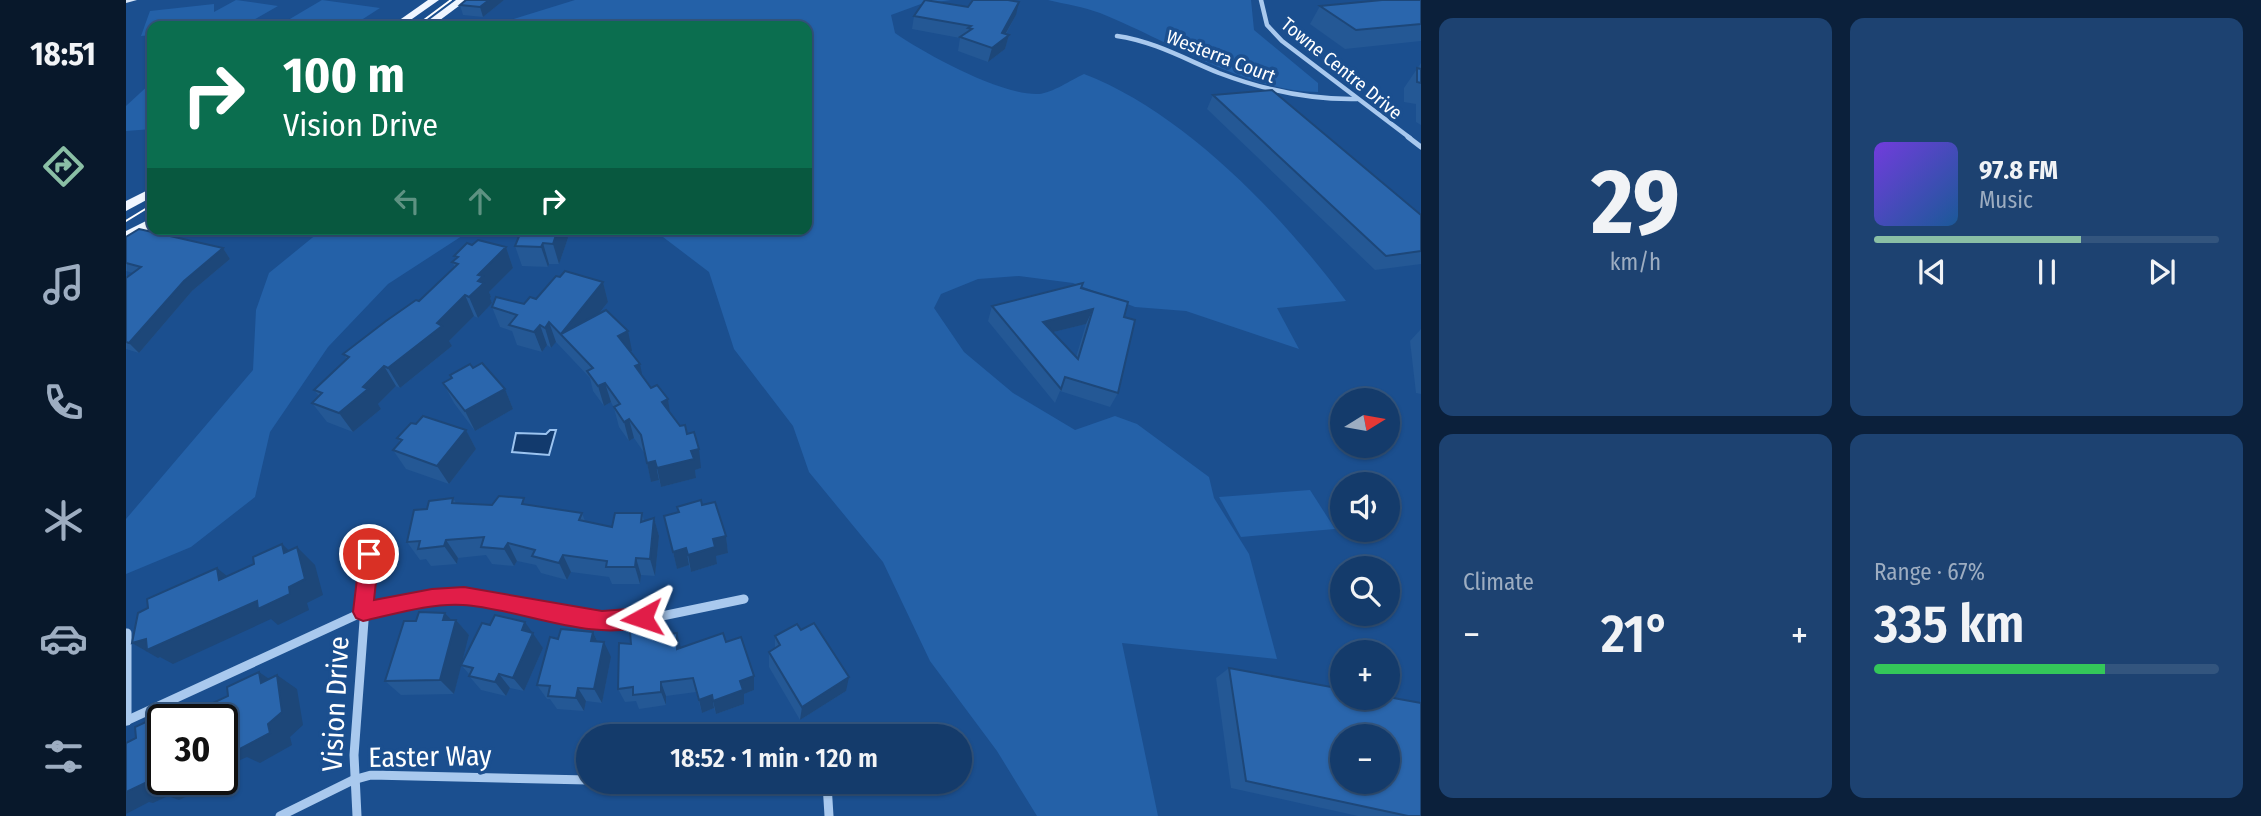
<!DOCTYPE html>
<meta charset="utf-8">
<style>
body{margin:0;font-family:"Fira Sans Condensed",sans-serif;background:#1d4271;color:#f1f3f6;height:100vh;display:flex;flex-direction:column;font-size:26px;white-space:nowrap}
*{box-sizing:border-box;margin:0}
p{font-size:23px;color:#9dadc1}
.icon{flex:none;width:38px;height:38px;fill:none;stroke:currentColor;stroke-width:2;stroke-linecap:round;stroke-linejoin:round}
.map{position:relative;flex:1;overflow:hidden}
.drawer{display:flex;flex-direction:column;gap:18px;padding:18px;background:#0b203b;width:840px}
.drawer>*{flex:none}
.banner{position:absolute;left:21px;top:21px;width:665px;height:214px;border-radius:14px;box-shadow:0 2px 5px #0004,0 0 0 2px #33557e;background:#0b6e4f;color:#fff;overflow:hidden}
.needle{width:46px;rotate:79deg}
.fabs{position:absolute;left:1204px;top:388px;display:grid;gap:14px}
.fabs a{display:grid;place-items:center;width:70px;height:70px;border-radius:50%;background:#143b6b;box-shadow:0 2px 5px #0004,0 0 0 2px #33557e;font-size:35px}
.speed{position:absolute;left:21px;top:704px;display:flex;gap:14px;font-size:35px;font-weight:700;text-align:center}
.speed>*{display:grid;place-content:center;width:91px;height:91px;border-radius:50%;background:#143b6b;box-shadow:0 2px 5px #0004,0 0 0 2px #33557e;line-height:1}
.speed .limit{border:4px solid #111;border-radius:10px;background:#fff;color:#111}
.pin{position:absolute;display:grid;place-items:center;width:60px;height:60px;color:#fff;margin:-30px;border:4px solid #fff;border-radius:50%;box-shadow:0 2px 7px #0007}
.me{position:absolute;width:77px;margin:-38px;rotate:265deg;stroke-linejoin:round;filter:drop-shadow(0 0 5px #0008)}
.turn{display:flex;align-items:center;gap:24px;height:147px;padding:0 21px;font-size:32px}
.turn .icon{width:91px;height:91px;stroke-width:2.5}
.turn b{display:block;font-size:49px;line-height:60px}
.lanes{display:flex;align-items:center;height:66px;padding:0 21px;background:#0003;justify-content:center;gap:35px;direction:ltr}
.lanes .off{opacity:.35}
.big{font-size:52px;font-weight:600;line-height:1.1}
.drawer .card{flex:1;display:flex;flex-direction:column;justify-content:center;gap:10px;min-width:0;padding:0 24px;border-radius:14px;background:#1d4271}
.drawer .dial{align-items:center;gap:0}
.dial b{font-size:91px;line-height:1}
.song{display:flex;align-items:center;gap:21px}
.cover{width:84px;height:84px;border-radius:10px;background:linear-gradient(135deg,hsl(260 70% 55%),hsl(210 70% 35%))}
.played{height:7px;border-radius:4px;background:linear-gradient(90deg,#8abfa5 60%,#33557e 60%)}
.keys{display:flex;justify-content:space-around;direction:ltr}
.heat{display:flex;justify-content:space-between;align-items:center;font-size:38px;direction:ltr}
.charge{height:10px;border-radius:5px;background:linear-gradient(90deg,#34c759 67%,#33557e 0)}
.drawer .tiles{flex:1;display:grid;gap:18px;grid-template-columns:repeat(2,1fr)}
.trip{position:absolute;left:450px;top:724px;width:396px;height:70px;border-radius:35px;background:#143b6b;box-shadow:0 2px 5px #0004,0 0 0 2px #33557e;font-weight:600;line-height:70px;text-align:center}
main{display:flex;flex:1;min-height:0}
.tabs{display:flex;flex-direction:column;width:126px;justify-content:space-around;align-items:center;background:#08182b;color:#9dadc1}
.tabs .icon{width:49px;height:49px}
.tabs .active{color:#8abfa5}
.tabs b{font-size:32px;color:#f1f3f6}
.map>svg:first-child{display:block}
.green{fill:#2461a8}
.water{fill:#123a6d;stroke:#9cc4f0;stroke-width:2}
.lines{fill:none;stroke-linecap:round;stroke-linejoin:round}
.street-far2{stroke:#a9c9ee;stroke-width:4.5}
.street-far1{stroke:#a9c9ee;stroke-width:5}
.street{stroke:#a9c9ee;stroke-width:9}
.secondary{fill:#d6e6fa;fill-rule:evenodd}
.primary{fill:#f0f6ff;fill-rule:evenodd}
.tram{stroke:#fff;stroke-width:2}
.wall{fill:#245895;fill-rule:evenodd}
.shaded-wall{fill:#1d4779}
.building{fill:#2a66ad;stroke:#1d4779;stroke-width:2;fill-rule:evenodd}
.route{fill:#e11d48;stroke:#92132f;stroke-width:2}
.labels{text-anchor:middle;stroke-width:7;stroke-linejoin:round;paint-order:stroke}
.far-street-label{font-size:19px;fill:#fff;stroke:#1b4f8f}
.near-street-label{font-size:28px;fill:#fff;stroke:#1b4f8f}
</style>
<main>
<nav class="tabs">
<b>18:51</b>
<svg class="icon active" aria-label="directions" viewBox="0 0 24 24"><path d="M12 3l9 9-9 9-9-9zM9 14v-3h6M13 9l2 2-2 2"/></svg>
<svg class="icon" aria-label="music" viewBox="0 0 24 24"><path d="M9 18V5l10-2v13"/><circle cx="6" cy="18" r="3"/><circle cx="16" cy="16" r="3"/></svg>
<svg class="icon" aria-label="phone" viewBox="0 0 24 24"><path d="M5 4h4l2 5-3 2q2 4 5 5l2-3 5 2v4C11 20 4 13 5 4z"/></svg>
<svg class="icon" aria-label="climate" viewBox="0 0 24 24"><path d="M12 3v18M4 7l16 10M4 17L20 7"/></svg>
<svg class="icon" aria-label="car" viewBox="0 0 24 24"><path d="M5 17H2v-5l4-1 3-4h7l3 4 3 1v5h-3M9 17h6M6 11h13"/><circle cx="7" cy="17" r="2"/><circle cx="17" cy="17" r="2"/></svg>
<svg class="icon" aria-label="filters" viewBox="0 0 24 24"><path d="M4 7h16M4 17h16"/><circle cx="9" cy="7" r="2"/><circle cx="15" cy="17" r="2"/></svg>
</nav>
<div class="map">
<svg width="1295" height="816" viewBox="0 0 1295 816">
<rect width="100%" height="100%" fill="#1b4f8f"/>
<g class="green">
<path d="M 110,0 L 152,6 L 117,26 L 26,26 L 26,35 L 15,36 L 24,11 L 88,4 L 88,12 Z"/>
<path d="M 196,0 L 254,8 L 226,26 L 152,26 Z"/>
<path d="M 449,0 L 825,0 L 795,4 L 765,15 L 769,33 C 799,54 876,96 913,94 C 926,93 945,80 958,74 C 1058,112 1157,216 1220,301 L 1151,308 L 1173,349 L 1060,311 L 1009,307 L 947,283 L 893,276 L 852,279 L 815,294 L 808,308 L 838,352 L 887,393 L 949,430 L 989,416 L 1011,424 L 1083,477 L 1088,498 L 1123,554 L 1151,659 L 996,643 L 1032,816 L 911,816 L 871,751 L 804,661 L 757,562 L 683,472 L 667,426 L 608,349 L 583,272 L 537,237 L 539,229 L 681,229 L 681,26 L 377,26 L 381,21 Z"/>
<path d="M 922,0 L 1125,0 L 1128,30 L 1192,83 L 1192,92 C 1118,91 1042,40 974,13 C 958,7 939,4 922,0 Z"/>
<path d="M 26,82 L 26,129 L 0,131 L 0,106 Z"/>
<path d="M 197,229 L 355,229 L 339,234 L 262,284 L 202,347 L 144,432 L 129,497 L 65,547 L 0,574 L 0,519 L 127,370 L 130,310 L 143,273 Z"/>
<path d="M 1184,490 L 1209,529 L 1115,537 L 1093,497 Z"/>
</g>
<path class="water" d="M 424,430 L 430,430 L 423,455 L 386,452 L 390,433 L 420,434 Z"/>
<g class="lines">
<g class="street-far2">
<path d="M 1135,0 L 1141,25 L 1156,41 L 1284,138"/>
<path d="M 991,36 C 1027,41 1059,59 1093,73 C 1138,90 1182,100 1231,99"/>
</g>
<path class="street-far1" d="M 1282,137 L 1295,147"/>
<g class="street">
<path d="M 1,633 L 1,721"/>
<path d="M 0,721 L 237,612 L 306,598 L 338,596 L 476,621 L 536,616 L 618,599"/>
<path d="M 588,782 L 786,785"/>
<path d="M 701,784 L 703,816"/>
<path d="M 154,816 L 227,780 L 245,775 L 462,780"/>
<path d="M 231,816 L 228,755 L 243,554"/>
</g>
<path class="secondary" d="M 0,0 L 11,0 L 0,3 Z"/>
<g class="primary">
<path d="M 302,0 L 313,0 L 276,26 L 265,26 Z"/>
<path d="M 330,0 L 341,0 L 306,26 L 295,26 Z"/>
<path d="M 26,188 L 26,197 L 0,211 L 0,201 Z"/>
<path d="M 26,218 L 26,228 L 0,242 L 0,231 Z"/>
</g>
<g class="tram">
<path d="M 290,26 L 325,0"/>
<path d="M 0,221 L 26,205"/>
</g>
</g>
<g class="wall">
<path d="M 340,0 L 378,0 L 357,17 L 337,15 L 334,5 Z"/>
<path d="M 1295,0 L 1295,41 L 1219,49 L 1184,24 L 1194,6 Z"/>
<path d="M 890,15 L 880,34 L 883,35 L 879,49 L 862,62 L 832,51 L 834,38 L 786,29 L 788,16 Z"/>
<path d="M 1295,63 L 1295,125 L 1290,122 L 1290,104 L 1278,102 L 1278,88 Z"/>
<path d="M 1087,95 L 1295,215 L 1295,264 L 1249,270 L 1081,109 Z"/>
<path d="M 396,229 L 440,229 L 442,238 L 433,264 L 423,264 L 422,267 L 396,266 L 389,246 Z"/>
<path d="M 0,237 L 97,248 L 104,259 L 66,291 L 13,353 L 0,349 L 0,278 L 7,273 L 0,271 Z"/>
<path d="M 346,245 L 380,247 L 387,268 L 363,292 L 365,297 L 364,298 L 366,303 L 352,318 L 348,316 L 323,341 L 326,346 L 274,388 L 270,386 L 252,404 L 255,409 L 227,432 L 201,422 L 186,403 L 193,396 L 188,390 L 221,359 L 217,354 L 293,301 L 329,267 L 326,262 L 330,259 L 328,256 Z"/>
<path d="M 434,277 L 477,282 L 482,302 L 473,314 L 506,351 L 505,352 L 517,376 L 525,388 L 542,399 L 544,413 L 561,434 L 575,468 L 569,470 L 570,478 L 535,487 L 533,480 L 525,482 L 519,454 L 508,438 L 503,441 L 493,427 L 488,408 L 485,402 L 478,406 L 467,391 L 464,378 L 430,342 L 425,348 L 421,345 L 416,352 L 391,345 L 386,331 L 374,327 L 366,307 L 398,304 L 410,299 Z"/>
<path d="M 955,288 L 998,317 L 992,393 L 984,407 L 934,391 L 929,403 L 862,321 L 866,306 ZM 960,324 L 950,357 L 927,332 Z"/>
<path d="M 1295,329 L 1295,394 L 1290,393 L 1284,341 Z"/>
<path d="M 347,368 L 379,389 L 387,409 L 349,431 L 328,403 L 317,383 L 326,379 L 324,375 Z"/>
<path d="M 290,424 L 340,430 L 350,449 L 323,484 L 280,469 L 267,450 L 274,442 L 271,438 Z"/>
<path d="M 327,498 L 330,503 L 402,505 L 456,513 L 459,521 L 486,527 L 516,513 L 518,521 L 528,518 L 533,536 L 529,576 L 515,575 L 514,584 L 486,584 L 483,577 L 445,572 L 441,580 L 415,573 L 410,565 L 391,561 L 388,566 L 366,564 L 360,555 L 332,558 L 331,564 L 305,566 L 300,559 L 294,560 L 281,542 L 301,509 Z"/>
<path d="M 576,505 L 600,536 L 602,553 L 590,556 L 591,564 L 565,572 L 563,565 L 551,569 L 538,516 Z"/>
<path d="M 319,613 L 325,620 L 330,620 L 343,635 L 336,662 L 405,632 L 417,648 L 398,691 L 384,688 L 380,696 L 355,690 L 343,676 L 343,674 L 335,665 L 328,694 L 275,695 L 259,681 L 290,621 Z"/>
<path d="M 536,628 L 538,635 L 554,648 L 600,642 L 628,676 L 628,690 L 618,694 L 618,704 L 590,714 L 588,708 L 576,713 L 570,692 L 540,696 L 540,705 L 513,709 L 510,701 L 499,702 L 492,689 L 505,644 Z"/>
<path d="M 675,630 L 720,691 L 674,720 L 643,667 L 643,652 L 649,649 L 649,636 Z"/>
<path d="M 467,632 L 472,642 L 485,657 L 476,703 L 460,701 L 458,711 L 431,709 L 424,699 L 421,699 L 411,685 L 432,639 Z"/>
<path d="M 1103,668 L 1295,816 L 1232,816 L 1105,788 L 1090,678 Z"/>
</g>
<g class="shaded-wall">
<path d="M 363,0 L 378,0 L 357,17 L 354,7 Z"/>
<path d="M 893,2 L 890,15 L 876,40 L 883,35 L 879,49 L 862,62 L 866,48 L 876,33 Z"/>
<path d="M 432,229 L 440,229 L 442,238 L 433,264 L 427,244 Z"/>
<path d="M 417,243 L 423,264 L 422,267 L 415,247 Z"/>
<path d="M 380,247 L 387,268 L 363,292 L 365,297 L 364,298 L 366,303 L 352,318 L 343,297 L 352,281 L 352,275 Z"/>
<path d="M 97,248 L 104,259 L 66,291 L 13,353 L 3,343 L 58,281 Z"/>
<path d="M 477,282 L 482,302 L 447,347 L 435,334 Z"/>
<path d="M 339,295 L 348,316 L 323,341 L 326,346 L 274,388 L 262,368 L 311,323 Z"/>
<path d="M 967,309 L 960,324 L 911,336 L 917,322 Z"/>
<path d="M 423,322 L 430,342 L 425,348 L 419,328 Z"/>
<path d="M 414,325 L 421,345 L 416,352 L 408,332 Z"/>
<path d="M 502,331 L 506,351 L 497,356 L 492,336 Z"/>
<path d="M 514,364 L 518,384 L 509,366 Z"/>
<path d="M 258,366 L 270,386 L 252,404 L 255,409 L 227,432 L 213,413 Z"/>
<path d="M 479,383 L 485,402 L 478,406 L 472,386 Z"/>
<path d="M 379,389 L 387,409 L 349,431 L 339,411 Z"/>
<path d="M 542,399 L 545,419 L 536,402 Z"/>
<path d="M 503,419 L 508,438 L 503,441 L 498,422 Z"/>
<path d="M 340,430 L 350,449 L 323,484 L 311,466 Z"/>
<path d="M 573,449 L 575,468 L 569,470 L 570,478 L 535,487 L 531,468 L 565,451 Z"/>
<path d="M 529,461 L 533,480 L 525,482 L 521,463 Z"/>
<path d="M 528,518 L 533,536 L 529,576 L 524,559 Z"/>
<path d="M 600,536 L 602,553 L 590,556 L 591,564 L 565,572 L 562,555 L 587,539 Z"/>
<path d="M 320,540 L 332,558 L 331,564 L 318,546 Z"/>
<path d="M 382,543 L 391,561 L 388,566 L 378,549 Z"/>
<path d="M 156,544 L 174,561 L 158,553 Z"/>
<path d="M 171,547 L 189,565 L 197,595 L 181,603 L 183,610 L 152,625 L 145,619 L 47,664 L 34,657 L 32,658 L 6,643 L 131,601 L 163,587 Z"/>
<path d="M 560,548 L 563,565 L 551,569 L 547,552 Z"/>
<path d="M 437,555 L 445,572 L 441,580 L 433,563 Z"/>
<path d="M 510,558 L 515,575 L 514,584 L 509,567 Z"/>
<path d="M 91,568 L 112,585 L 93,580 Z"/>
<path d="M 319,613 L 329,624 L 330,620 L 343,635 L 328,694 L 314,680 L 317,620 Z"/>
<path d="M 399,622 L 417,648 L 398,691 L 387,678 L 396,630 Z"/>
<path d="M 467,632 L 474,647 L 465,641 Z"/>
<path d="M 551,633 L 555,648 L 551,649 Z"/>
<path d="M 478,642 L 485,657 L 476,703 L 468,689 Z"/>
<path d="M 133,672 L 152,685 L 151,675 L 171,689 L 177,725 L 164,737 L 166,745 L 134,763 L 121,757 L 96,768 L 96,745 L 135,683 Z"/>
<path d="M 373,674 L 384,688 L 380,696 L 369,682 Z"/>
<path d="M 628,676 L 628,690 L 618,694 L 618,704 L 590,714 L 587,701 L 614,681 Z"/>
<path d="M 723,677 L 720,691 L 674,720 L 676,707 Z"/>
<path d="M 535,682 L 540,696 L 540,705 L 535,692 Z"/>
<path d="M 452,688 L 460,701 L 458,711 L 450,698 Z"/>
<path d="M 586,695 L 588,708 L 576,713 L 573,700 Z"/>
<path d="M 52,707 L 76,719 L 53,715 Z"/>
<path d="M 48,779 L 81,779 L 82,786 L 53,800 L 42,796 L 27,803 L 23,802 L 0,814 L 0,790 L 21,782 Z"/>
</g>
<g class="building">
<path d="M 340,0 L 363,0 L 354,7 L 334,5 Z"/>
<path d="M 799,0 L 842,7 L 847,0 L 882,0 L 893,2 L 876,33 L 883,35 L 866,48 L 834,37 L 846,29 L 842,28 L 845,26 L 788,16 Z"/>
<path d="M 1256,0 L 1295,0 L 1295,24 L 1230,30 L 1194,6 Z"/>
<path d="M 1291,68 L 1295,69 L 1295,83 L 1291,82 Z"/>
<path d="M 1146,90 L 1295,215 L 1295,251 L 1260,256 L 1087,95 Z"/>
<path d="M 13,229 L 97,248 L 58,281 L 3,343 L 0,342 L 0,278 L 15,267 L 0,263 L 0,237 Z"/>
<path d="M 396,229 L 432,229 L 427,244 L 417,243 L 415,247 L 389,246 Z"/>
<path d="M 352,240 L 380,247 L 352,275 L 357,276 L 352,281 L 358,283 L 343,297 L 339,295 L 311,323 L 316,326 L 262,368 L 258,366 L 237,387 L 242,389 L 213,413 L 186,403 L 196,393 L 188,390 L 223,357 L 217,354 L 260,321 L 290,300 L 293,301 L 332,264 L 326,262 L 332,257 L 328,256 L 341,243 L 346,245 Z"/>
<path d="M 439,271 L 477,282 L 435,334 L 480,310 L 502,331 L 492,336 L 514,364 L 509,366 L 525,388 L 531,385 L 542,399 L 536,402 L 554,426 L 559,425 L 561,434 L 568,432 L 573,449 L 565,451 L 568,459 L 531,468 L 529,461 L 521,463 L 515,435 L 503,419 L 498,422 L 488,407 L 494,404 L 479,383 L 472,386 L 461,371 L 467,368 L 423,322 L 419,328 L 414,325 L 408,332 L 383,325 L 391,315 L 366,307 L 370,297 L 398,304 L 404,297 L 410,299 L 430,276 L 434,277 Z"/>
<path d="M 957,283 L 955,288 L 1002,302 L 998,317 L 1009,320 L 992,393 L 939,377 L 935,389 L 866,306 ZM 967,309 L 952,359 L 917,322 Z"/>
<path d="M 356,363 L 379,389 L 339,411 L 317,383 L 326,378 L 324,375 L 344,364 L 347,368 Z"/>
<path d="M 297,416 L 340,430 L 311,466 L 267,450 L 276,440 L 271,438 L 285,423 L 290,424 Z"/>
<path d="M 373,496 L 398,498 L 396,504 L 456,513 L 453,520 L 486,527 L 489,513 L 516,513 L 515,522 L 528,518 L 524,559 L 510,558 L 509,567 L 480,567 L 481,561 L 437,555 L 433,563 L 406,556 L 409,550 L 382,543 L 378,549 L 355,547 L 358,537 L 320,540 L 318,546 L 292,549 L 294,541 L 281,542 L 288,510 L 301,509 L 303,501 L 327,498 L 326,503 L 366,505 Z"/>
<path d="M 575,500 L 576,505 L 589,502 L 600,536 L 587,539 L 589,547 L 562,555 L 560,548 L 547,552 L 538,516 L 553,512 L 551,507 Z"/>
<path d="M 156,544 L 158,553 L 171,547 L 179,579 L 163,587 L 164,594 L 132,609 L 131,601 L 21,650 L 20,639 L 6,643 L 12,613 L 22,608 L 21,599 L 91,568 L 93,580 L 128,564 L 127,557 Z"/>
<path d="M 293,612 L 319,613 L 317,620 L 330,620 L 314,680 L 259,681 L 278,621 L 290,621 Z"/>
<path d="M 369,615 L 399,622 L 396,630 L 407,633 L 387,678 L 373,674 L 369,682 L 343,676 L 347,668 L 335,665 L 356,623 L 364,625 Z"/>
<path d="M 688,623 L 723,677 L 676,707 L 643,652 L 654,645 L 649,636 L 671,624 L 675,630 Z"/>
<path d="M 536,628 L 537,635 L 551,633 L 551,649 L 597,633 L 600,642 L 615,637 L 628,676 L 614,681 L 617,690 L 587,701 L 586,695 L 573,700 L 567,678 L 535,682 L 535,692 L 507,695 L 507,687 L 492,689 L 493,643 L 505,644 L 504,632 Z"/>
<path d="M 435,629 L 467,632 L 465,641 L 478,642 L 468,689 L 452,688 L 450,698 L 422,696 L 424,686 L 411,685 L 424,637 L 432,639 Z"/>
<path d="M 1103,668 L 1216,689 L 1216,698 L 1262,698 L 1262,697 L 1295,703 L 1295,816 L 1282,816 L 1120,781 ZM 1216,737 L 1262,737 L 1262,782 L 1216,782 Z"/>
<path d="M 133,672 L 135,683 L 151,675 L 156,712 L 142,724 L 144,733 L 110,751 L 104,742 L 96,745 L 96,719 L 37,719 L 37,779 L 48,779 L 25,790 L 21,782 L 0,792 L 0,743 L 10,738 L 9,727 L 52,707 L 53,715 L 66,709 L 66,713 L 102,696 L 101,687 Z"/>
</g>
<path class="route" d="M 243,545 L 250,548 L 253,554 L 248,600 L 306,589 L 338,587 L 476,611 L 516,608 L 523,611 L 526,618 L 523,624 C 469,645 393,608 337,605 C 304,603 269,614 237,621 L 230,618 L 227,612 L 234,554 L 237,548 Z"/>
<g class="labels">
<g class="far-street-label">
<text transform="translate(1095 56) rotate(21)" y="7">Westerra Court</text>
<text transform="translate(1216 68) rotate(39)" y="7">Towne Centre Drive</text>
</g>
<g class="near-street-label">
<text transform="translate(209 704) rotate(-87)" y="10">Vision Drive</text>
<text transform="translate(304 756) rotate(-1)" y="10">Easter Way</text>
</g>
</g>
</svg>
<div class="fabs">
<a><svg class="needle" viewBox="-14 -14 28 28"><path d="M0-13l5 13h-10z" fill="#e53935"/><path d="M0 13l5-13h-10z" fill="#9dadc1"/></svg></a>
<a><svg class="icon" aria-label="sound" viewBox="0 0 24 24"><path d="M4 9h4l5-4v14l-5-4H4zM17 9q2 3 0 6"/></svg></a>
<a><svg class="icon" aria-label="search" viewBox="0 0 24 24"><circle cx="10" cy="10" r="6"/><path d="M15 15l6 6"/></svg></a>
<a>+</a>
<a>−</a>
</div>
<div class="speed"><div class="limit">30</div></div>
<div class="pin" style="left:243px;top:554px;background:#d93025"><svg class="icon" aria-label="arrive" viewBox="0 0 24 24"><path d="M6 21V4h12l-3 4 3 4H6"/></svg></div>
<svg class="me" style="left:516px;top:618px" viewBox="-20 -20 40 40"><path d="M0-17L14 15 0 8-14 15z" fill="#e11d48" stroke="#fff" stroke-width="4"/></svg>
<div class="trip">18:52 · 1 min · 120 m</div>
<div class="banner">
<div class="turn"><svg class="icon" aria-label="right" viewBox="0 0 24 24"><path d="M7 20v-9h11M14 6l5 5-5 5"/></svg><div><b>100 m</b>Vision Drive</div></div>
<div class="lanes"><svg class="icon off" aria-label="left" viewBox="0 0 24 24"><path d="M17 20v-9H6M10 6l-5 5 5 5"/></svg><svg class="icon off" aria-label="ahead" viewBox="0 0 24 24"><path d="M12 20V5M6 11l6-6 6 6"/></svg><svg class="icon" aria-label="right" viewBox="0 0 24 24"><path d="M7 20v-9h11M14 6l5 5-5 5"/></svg></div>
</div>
</div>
<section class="drawer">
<div class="tiles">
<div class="card dial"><b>29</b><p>km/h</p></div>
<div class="card">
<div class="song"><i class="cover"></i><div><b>97.8 FM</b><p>Music</p></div></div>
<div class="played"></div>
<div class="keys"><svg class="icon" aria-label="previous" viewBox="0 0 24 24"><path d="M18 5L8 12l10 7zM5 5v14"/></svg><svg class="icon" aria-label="pause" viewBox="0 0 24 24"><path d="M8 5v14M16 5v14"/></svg><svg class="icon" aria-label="next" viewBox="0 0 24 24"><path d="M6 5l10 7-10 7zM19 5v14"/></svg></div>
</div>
<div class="card"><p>Climate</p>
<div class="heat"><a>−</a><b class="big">21°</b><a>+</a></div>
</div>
<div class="card"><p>Range · 67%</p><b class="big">335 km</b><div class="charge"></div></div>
</div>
</section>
</main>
